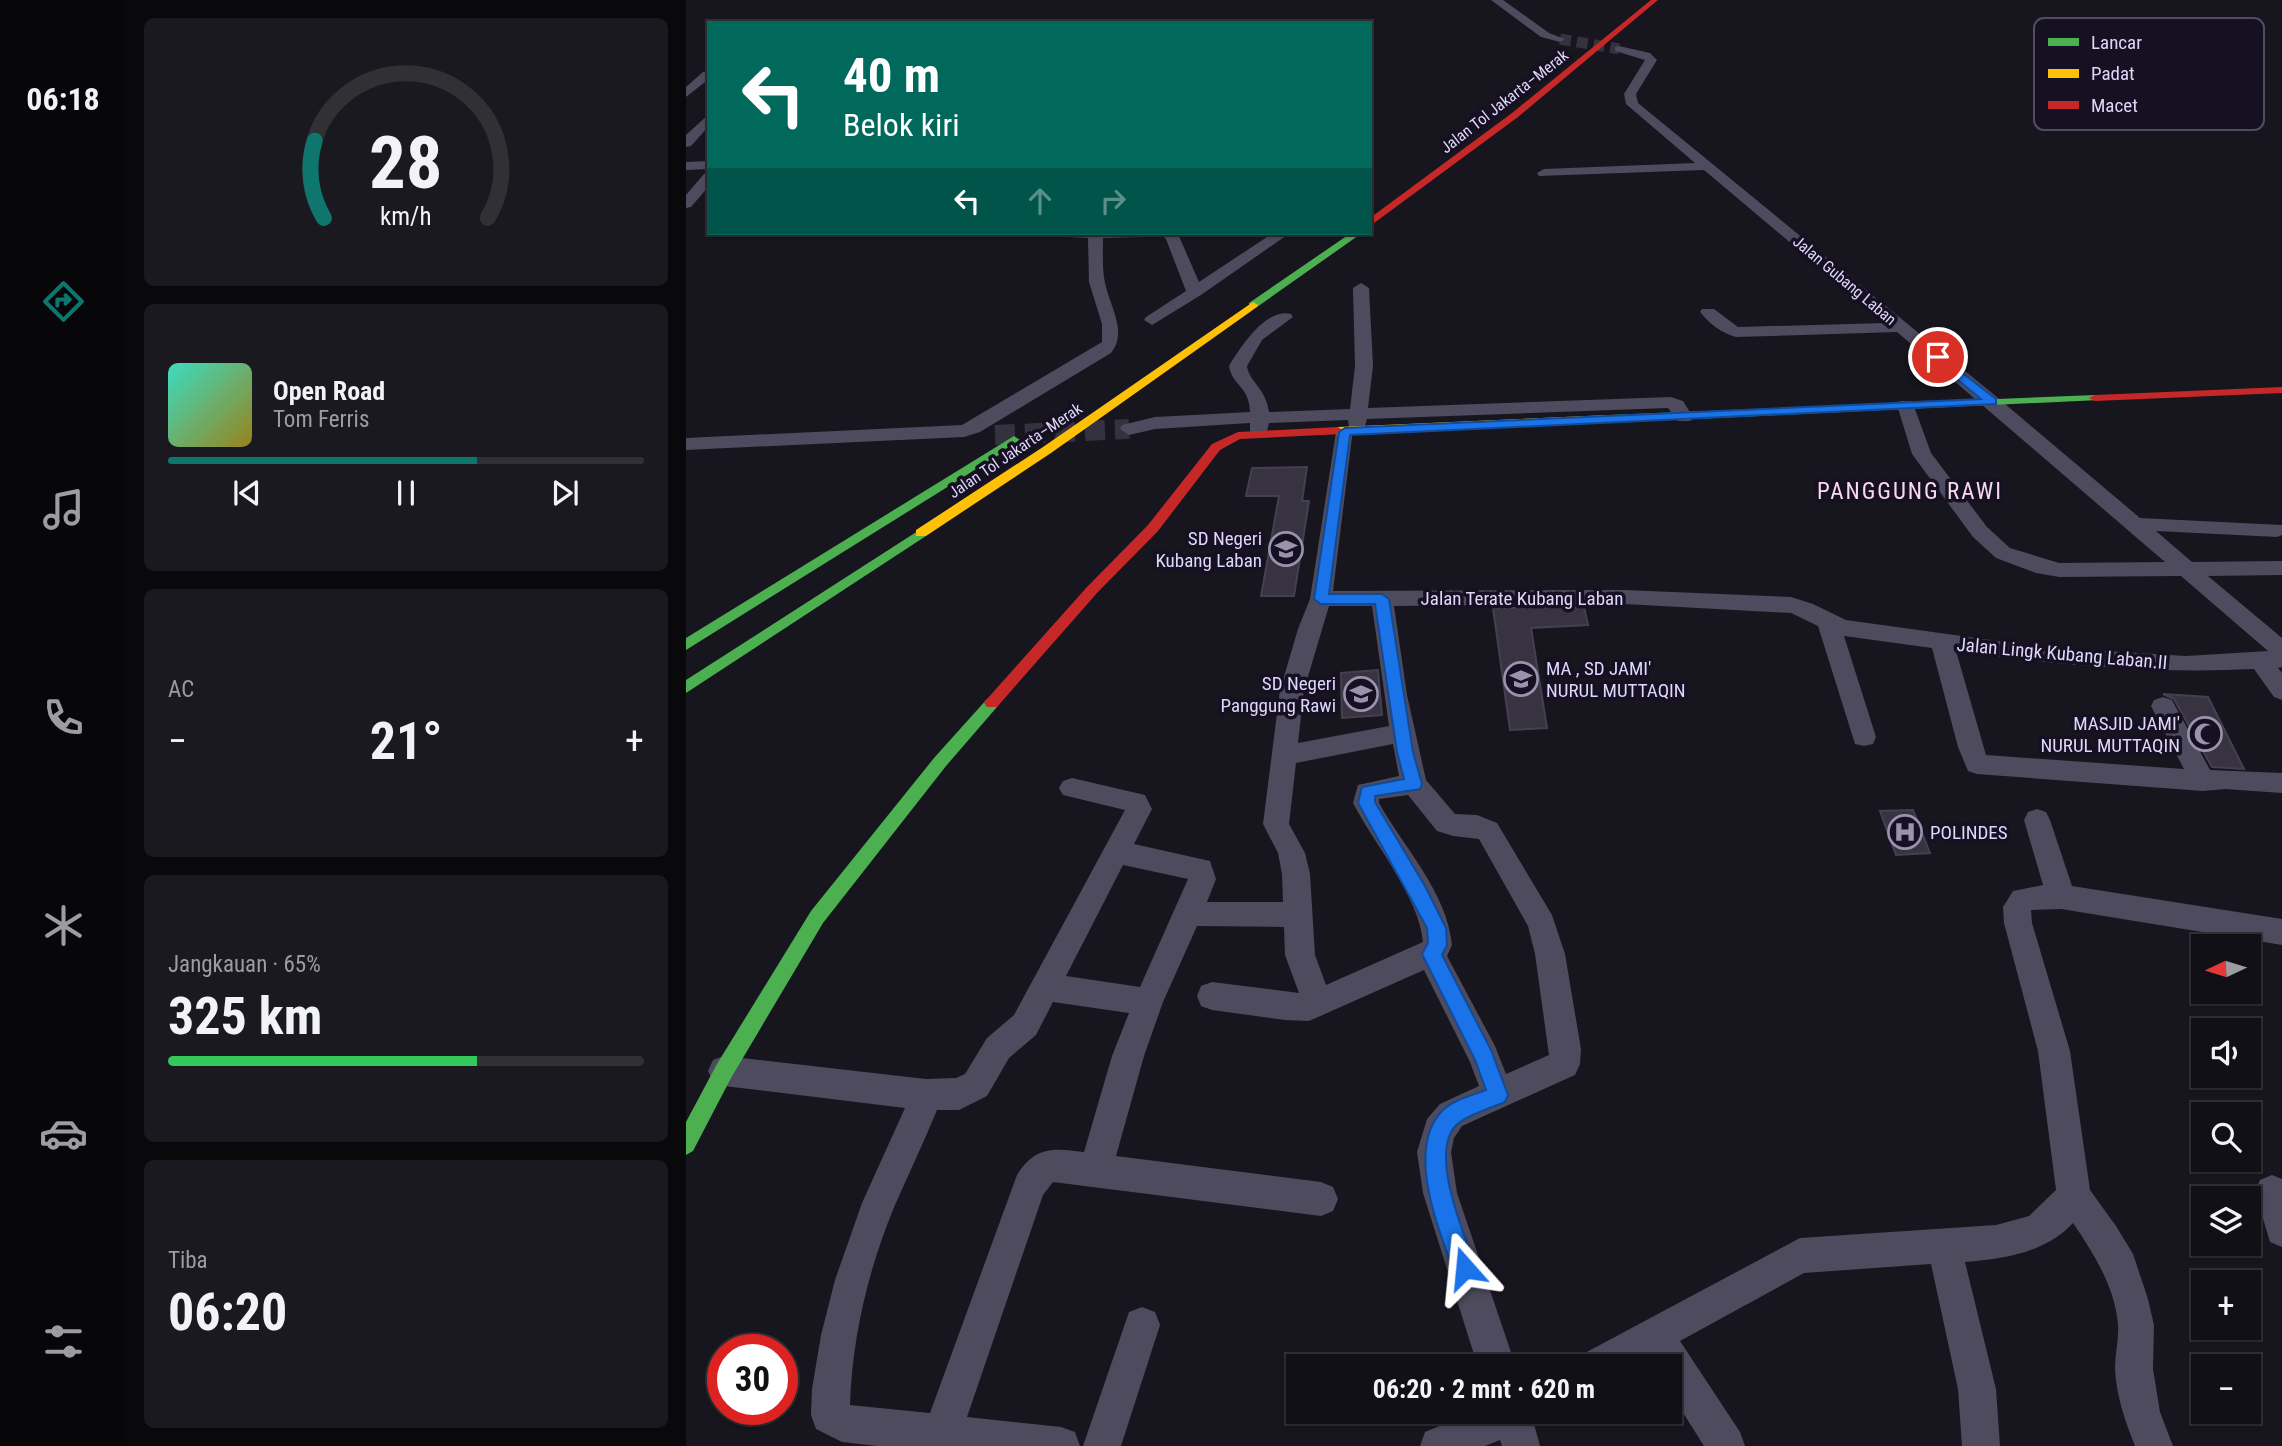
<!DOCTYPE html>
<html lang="id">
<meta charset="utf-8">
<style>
body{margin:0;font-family:"Roboto Condensed",sans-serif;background:#1a191f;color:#f1f3f6;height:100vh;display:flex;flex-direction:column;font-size:26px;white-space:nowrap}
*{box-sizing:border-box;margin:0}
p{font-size:23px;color:#9c9da1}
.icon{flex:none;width:38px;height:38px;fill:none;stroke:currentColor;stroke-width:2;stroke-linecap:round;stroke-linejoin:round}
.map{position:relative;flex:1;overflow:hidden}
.details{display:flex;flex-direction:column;gap:18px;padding:18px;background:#09090c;width:560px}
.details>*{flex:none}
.guide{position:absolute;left:21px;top:21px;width:665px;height:214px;border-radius:0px;box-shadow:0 2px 5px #0004,0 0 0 2px #303035;background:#00695c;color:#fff;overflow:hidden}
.needle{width:46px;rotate:266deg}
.fabs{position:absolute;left:1505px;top:934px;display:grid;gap:14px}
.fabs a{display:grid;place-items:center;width:70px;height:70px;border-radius:0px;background:#111016;box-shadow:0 2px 5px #0004,0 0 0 2px #303035;font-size:35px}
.speed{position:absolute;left:21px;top:1334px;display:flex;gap:14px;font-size:35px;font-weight:700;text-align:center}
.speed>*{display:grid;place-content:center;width:91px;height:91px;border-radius:50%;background:#111016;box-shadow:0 2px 5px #0004,0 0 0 2px #303035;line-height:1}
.speed .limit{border:10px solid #d22;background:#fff;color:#111}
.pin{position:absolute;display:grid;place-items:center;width:60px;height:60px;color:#fff;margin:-30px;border:4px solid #fff;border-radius:50%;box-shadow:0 2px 7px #0007}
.me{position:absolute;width:77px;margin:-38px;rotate:342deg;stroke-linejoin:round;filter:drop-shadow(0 0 5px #0008)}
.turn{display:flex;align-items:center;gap:24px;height:147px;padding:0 21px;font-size:32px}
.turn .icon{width:91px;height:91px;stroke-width:2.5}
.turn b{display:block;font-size:49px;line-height:60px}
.lanes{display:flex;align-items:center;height:66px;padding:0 21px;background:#0003;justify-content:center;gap:35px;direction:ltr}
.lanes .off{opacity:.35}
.big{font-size:52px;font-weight:700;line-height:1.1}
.details .card{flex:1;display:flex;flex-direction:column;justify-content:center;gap:10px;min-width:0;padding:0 24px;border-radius:10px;background:#1a191f}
.details .dial{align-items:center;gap:0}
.dial svg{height:182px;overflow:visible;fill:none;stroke:#303035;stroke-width:7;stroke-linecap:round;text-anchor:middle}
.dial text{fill:#f1f3f6;stroke:none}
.song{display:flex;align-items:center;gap:21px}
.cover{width:84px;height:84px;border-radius:10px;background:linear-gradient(135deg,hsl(170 70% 55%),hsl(50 70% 35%))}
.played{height:7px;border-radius:4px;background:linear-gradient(90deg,#0f766e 65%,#303035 65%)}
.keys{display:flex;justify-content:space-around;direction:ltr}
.heat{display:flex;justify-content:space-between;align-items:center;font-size:38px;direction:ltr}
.charge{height:10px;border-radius:5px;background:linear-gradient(90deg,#34c759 65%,#303035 0)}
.trip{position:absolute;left:600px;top:1354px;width:396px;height:70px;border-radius:0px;background:#111016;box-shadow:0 2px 5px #0004,0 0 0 2px #303035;font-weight:700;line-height:70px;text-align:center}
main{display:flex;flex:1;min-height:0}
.dock{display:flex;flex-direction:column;width:126px;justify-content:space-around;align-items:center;background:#070609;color:#9c9da1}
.dock .icon{width:49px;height:49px}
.dock .current{color:#0f766e}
.dock b{font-size:32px;color:#f1f3f6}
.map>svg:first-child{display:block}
.building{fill:#373340;stroke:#454051;stroke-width:2}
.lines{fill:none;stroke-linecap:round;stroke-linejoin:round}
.street-tunnel-far1{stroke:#35323f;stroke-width:11;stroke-dasharray:11 6;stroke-linecap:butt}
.street-tunnel{stroke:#35323f;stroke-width:20;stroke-dasharray:20 10;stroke-linecap:butt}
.street{fill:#4d4b5d;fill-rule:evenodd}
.fast{fill:#4caf50;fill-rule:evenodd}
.slow{fill:#ffc107;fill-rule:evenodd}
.jam{fill:#c62828;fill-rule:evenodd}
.route{fill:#1a73e8;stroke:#114b97;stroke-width:2}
.labels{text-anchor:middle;stroke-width:7;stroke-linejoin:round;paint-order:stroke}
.far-street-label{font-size:16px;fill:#dfd7fa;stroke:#161122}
.poi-label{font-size:19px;fill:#dfd7fa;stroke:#161122;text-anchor:end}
.street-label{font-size:19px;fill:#dfd7fa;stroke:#161122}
.quarter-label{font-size:23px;letter-spacing:2px;fill:#fad9ea;stroke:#161122}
.key{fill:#161122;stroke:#524c63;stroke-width:2}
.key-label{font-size:19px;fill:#dfd7fa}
</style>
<main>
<nav class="dock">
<b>06:18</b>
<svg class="icon current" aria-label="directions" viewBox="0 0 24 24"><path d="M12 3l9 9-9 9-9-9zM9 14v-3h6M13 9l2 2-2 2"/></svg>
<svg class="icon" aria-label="music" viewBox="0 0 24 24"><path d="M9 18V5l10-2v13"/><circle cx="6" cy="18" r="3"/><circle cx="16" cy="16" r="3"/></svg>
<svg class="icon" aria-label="phone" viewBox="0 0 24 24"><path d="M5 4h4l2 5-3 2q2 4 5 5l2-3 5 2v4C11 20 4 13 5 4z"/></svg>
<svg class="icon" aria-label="climate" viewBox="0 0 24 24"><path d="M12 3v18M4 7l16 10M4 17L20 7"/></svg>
<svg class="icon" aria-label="car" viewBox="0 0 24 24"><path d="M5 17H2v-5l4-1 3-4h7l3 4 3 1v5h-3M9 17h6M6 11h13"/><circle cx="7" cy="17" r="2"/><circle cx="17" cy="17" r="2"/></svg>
<svg class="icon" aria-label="filters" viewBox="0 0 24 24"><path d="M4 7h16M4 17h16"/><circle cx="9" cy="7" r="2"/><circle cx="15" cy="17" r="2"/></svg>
</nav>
<section class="details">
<div class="card dial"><svg viewBox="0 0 100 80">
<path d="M14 69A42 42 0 1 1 86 69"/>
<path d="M14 69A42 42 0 0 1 10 35" stroke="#0f766e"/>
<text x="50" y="56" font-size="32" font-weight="700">28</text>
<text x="50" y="72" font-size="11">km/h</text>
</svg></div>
<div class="card">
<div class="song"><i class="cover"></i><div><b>Open Road</b><p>Tom Ferris</p></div></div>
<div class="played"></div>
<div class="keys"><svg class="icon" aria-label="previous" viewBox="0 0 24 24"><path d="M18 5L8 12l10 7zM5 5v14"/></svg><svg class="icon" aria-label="pause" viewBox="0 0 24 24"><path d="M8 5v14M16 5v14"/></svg><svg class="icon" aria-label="next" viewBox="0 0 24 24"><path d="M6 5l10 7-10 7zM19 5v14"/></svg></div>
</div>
<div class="card"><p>AC</p>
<div class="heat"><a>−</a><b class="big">21°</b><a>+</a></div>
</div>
<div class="card"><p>Jangkauan · 65%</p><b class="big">325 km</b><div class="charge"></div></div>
<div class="card"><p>Tiba</p><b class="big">06:20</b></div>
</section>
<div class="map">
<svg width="1596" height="1446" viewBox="0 0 1596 1446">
<rect width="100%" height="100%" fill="#17151e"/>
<g class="building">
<path d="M 621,467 L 616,501 L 623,501 L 608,596 L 575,596 L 593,496 L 560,496 L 566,468 Z"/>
<path d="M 898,607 L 902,625 L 845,628 L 861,728 L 824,730 L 807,608 Z"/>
<path d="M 692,670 L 696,715 L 656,718 L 655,673 Z"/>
<path d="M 1477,694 L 1522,697 L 1558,769 L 1526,767 L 1488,699 Z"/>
<path d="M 1227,810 L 1244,853 L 1210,855 L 1194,811 Z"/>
</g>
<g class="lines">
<path class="street-tunnel-far1" d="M 874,39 L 933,49"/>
<path class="street-tunnel" d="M 309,435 L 443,429"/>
<g class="street">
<path d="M 805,0 L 817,0 L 863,33 L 879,39 L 874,42 L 855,37 Z"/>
<path d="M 933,46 L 964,53 L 971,60 L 950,94 L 952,103 L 1312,398 L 1454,518 L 1596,525 L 1596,535 L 1591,537 L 1470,531 L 1506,562 L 1596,561 L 1596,575 L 1522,576 L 1596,638 L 1596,667 L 1592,668 L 1596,673 L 1596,700 L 1588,697 L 1568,669 C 1467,674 1370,665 1270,651 L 1300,755 L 1498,769 L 1465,706 L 1468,700 L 1477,697 L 1486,700 L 1524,770 L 1596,773 L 1596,793 L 1539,789 L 1517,791 L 1291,774 L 1282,771 L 1272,747 L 1246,648 L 1158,636 L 1190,737 L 1187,744 L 1178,746 L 1169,744 L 1132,626 L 1105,613 L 939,604 L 708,606 L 721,695 L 740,780 L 769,814 L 791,815 L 811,823 L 866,915 L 879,954 L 895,1049 L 894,1064 L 889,1075 L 776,1126 L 768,1138 L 765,1152 L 771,1193 L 830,1367 L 792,1367 L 737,1193 L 731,1152 L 741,1119 L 754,1104 L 793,1086 L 784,1062 L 738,970 L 623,1021 L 599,1020 L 526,1010 L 515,1006 L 511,996 L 515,986 L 526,982 L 613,993 L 599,955 L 598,927 L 511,926 L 477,1002 L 458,1056 L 430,1156 L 635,1182 L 647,1187 L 652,1199 L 647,1211 L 635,1216 L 367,1182 L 357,1195 L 281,1417 L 375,1427 L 389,1432 L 394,1446 L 191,1446 L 156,1442 L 130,1429 L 125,1415 L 126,1389 L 135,1335 L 149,1280 L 176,1203 L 219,1108 L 38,1086 L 27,1082 L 22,1071 L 27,1060 L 38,1056 L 240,1079 L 270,1078 L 279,1074 L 301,1038 L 328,1015 L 439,810 L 377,795 L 373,788 L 377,781 L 386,778 L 459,795 L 466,809 L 448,844 L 524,861 L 530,879 L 521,902 L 597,902 L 596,874 L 592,853 L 577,824 L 594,690 L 612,629 L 624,599 L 650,432 L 652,428 L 663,428 L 662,420 L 583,423 L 580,435 L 573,437 L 564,431 L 564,423 L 469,429 L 443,435 L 434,429 L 436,425 L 469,417 L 564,412 C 563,385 546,386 543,366 C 554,348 580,307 605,314 L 607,317 L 576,340 L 561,366 C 563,382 580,388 583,412 L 664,409 L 669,366 L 667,288 L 675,283 L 683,288 L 687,366 L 682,408 L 985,397 L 997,401 L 1007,417 L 1004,421 L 992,421 L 982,408 L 681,419 L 678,429 L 667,429 L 647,591 L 939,590 L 1105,597 L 1127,604 L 1160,620 L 1356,647 L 1500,656 L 1582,651 L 1495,576 L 1373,577 L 1350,573 L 1310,558 L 1287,537 L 1226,454 L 1211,405 L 1214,401 L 1226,401 L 1245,453 L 1301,527 L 1324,548 L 1373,563 L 1479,562 L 1211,332 L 1050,337 C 1035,333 1024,324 1014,312 L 1016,309 L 1028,309 L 1052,327 L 1200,323 L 1018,170 L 853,176 L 851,173 L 858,169 L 1009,163 L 940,104 L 938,94 L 959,60 L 929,51 L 929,47 ZM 643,606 L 686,606 L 703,726 L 612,743 L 618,690 ZM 707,744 L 713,776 L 672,785 L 667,803 C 688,844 733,896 737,942 L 640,985 L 629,955 L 624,874 L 619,853 L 603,824 L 610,763 ZM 722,795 L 751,831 L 767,836 L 793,839 L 842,926 L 849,954 L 863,1055 L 820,1074 L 809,1046 L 761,956 L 766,945 C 761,892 718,848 693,803 L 693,799 ZM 437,865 L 502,879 L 454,987 L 380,976 ZM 367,1002 L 443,1013 L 426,1056 L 398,1152 C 368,1148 349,1146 331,1175 L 244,1413 L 164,1405 C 166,1337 183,1267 209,1205 C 223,1173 238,1142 251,1110 L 273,1110 L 301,1096 L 323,1058 L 350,1035 Z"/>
<path d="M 23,71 L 23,79 L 0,97 L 0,87 L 17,72 Z"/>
<path d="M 23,114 L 23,126 L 5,146 L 0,147 L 0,135 Z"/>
<path d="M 23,161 L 23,169 L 0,170 L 0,162 Z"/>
<path d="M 23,173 L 23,186 L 5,207 L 0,208 L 0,195 L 18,174 Z"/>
<path d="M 374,233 L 466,233 L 459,237 L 417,238 C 417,253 416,269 419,283 C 424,307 442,332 425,353 L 294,432 L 278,437 L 0,450 L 0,438 L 276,425 L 416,342 L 416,324 L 403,282 L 402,238 L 381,237 Z"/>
<path d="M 474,233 L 492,234 L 513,282 L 587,233 L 604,233 L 515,295 L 466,325 L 458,320 L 460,317 L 500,291 L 480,239 Z"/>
<path d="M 1351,809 L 1360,812 L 1364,820 L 1386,886 L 1596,919 L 1596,945 L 1375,909 L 1345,910 L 1346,923 L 1384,1051 L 1404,1190 L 1430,1226 L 1447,1254 L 1462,1299 L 1468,1325 L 1467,1369 L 1474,1412 L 1487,1446 L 1449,1446 C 1439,1421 1430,1395 1429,1368 C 1429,1354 1433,1339 1432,1325 C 1429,1287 1408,1254 1387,1223 C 1359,1253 1318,1259 1279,1262 L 1310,1389 L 1314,1446 L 1276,1446 L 1272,1389 L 1245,1264 L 1118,1273 L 994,1341 L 1054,1432 L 1059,1446 L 1018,1446 L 984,1392 L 984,1367 L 967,1367 L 962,1359 L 948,1367 L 891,1367 L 897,1354 L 1114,1238 L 1310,1225 L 1343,1216 L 1370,1190 L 1352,1051 L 1318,923 L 1317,907 L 1327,891 L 1357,885 L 1338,820 L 1342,812 Z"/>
<path d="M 1586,1175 L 1596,1179 L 1596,1247 L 1584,1242 L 1569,1192 L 1574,1180 Z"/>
<path d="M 456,1307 L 469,1312 L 474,1325 L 435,1446 L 397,1446 L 443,1312 Z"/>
<path d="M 787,1412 L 853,1412 L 848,1424 L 854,1446 L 816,1446 L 814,1440 L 799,1446 L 734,1446 L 739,1432 Z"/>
</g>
<g class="fast">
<path d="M 665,233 L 676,233 L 571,307 L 563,307 L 563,303 Z"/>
<path d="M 1409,395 L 1415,398 L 1413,400 L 923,423 L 917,419 L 923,415 Z"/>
<path d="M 328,436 L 334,440 L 332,443 L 0,650 L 0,638 Z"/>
<path d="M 235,529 L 240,530 L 240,536 L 0,693 L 0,680 Z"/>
<path d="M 306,697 L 311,699 L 314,703 L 311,707 L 260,766 L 137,923 L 45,1078 L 7,1151 L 0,1155 L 0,1122 L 31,1064 L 125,911 L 248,758 L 301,699 Z"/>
</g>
<g class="slow">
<path d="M 567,302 L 572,305 L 571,307 L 365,453 L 240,536 L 230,536 L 230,530 L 357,447 Z"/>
<path d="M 923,415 L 929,419 L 927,422 L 652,435 L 646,431 L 652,427 Z"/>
</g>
<g class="jam">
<path d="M 965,0 L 972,0 L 832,117 L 684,226 L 684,218 L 826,113 Z"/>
<path d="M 1596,387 L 1596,393 L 1409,401 L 1403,398 L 1409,395 Z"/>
<path d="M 652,427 L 658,431 L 656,434 L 554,439 L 534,450 L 472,531 L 411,593 L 311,707 L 301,707 L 298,703 L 301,699 L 401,587 L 462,525 L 526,444 L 552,432 Z"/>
</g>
</g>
<path class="route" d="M 1252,354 L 1310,399 L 1310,404 L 664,435 L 643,594 L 696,594 L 703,599 L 727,752 L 736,784 L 734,789 L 728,790 L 689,796 L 689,802 L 739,886 L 760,928 L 761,945 L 756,955 L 805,1050 L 822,1095 L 819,1102 C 805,1108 787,1113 774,1122 C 739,1146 779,1236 790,1268 L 787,1276 L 779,1279 L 770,1276 C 753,1233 719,1149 756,1111 C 766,1100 787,1095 800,1090 L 789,1060 L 736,954 L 742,943 L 741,928 L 672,803 L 676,787 L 718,779 L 711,752 L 689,604 L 635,604 L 628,599 L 653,432 L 659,428 L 1295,399 L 1248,360 L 1247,357 Z"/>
<defs>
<g id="school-ring" transform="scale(1.75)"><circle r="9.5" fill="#161122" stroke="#9993ad" stroke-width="1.5"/><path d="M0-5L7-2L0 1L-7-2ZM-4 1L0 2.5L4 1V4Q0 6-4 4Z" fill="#9993ad"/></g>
<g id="mosque-ring" transform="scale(1.75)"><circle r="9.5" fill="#161122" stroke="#9993ad" stroke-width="1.5"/><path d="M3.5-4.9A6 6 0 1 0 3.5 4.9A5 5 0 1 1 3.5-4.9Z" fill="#9993ad"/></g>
<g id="hospital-ring" transform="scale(1.75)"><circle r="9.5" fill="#161122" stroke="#9993ad" stroke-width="1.5"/><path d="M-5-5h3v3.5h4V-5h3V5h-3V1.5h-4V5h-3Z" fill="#9993ad"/></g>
</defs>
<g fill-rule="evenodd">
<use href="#school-ring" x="600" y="549"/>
<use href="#school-ring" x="835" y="679"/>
<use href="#school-ring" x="675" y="694"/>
<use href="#mosque-ring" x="1519" y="734"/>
<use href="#hospital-ring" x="1219" y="832"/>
</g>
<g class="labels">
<g class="far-street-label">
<text transform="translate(818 101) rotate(-38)" y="6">Jalan Tol Jakarta–Merak</text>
<text transform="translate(1159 280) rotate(40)" y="6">Jalan Gubang Laban</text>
<text transform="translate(329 450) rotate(-34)" y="6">Jalan Tol Jakarta–Merak</text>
</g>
<g class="poi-label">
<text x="576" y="545">SD Negeri<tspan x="576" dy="22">Kubang Laban</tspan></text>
<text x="860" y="675" text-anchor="start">MA , SD JAMI'<tspan x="860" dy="22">NURUL MUTTAQIN</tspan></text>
<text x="650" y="690">SD Negeri<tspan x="650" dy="22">Panggung Rawi</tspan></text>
<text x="1494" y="730">MASJID JAMI'<tspan x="1494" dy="22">NURUL MUTTAQIN</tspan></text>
<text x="1244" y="839" text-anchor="start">POLINDES</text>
</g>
<g class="street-label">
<text x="836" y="605">Jalan Terate Kubang Laban</text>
<text transform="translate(1376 653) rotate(5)" y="7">Jalan Lingk Kubang Laban.II</text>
</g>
<g class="quarter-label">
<text x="1224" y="499">PANGGUNG RAWI</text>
</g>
</g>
<rect x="1348" y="18" width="230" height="112" rx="10" class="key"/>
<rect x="1362" y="38" width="31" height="8" fill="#4caf50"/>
<rect x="1362" y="69" width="31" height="9" fill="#ffc107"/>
<rect x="1362" y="101" width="31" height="8" fill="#c62828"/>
<g class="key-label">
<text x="1405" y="49">Lancar</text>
<text x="1405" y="80">Padat</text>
<text x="1405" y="112">Macet</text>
</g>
</svg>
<div class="fabs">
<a><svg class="needle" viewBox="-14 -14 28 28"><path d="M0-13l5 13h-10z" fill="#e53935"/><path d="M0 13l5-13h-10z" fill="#9c9da1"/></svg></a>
<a><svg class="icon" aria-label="sound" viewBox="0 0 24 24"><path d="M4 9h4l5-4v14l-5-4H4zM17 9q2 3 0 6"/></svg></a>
<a><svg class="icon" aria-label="search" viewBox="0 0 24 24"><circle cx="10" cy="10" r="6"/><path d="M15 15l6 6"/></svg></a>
<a><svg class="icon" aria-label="layers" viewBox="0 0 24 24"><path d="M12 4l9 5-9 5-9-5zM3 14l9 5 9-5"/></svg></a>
<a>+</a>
<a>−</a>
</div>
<div class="speed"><div class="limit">30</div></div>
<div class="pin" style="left:1252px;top:357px;background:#d93025"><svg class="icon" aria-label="arrive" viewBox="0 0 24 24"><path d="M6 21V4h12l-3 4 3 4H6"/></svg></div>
<svg class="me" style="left:779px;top:1268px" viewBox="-20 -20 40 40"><path d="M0-17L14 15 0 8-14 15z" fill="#1a73e8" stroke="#fff" stroke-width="4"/></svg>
<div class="trip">06:20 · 2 mnt · 620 m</div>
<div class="guide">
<div class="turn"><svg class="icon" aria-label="left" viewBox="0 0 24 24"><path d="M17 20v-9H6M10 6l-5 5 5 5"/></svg><div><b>40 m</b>Belok kiri</div></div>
<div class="lanes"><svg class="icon" aria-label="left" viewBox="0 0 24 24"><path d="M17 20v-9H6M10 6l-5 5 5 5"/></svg><svg class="icon off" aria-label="ahead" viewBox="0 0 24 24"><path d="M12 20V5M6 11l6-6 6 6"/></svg><svg class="icon off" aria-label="right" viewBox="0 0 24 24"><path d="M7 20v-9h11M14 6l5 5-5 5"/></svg></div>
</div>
</div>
</main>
